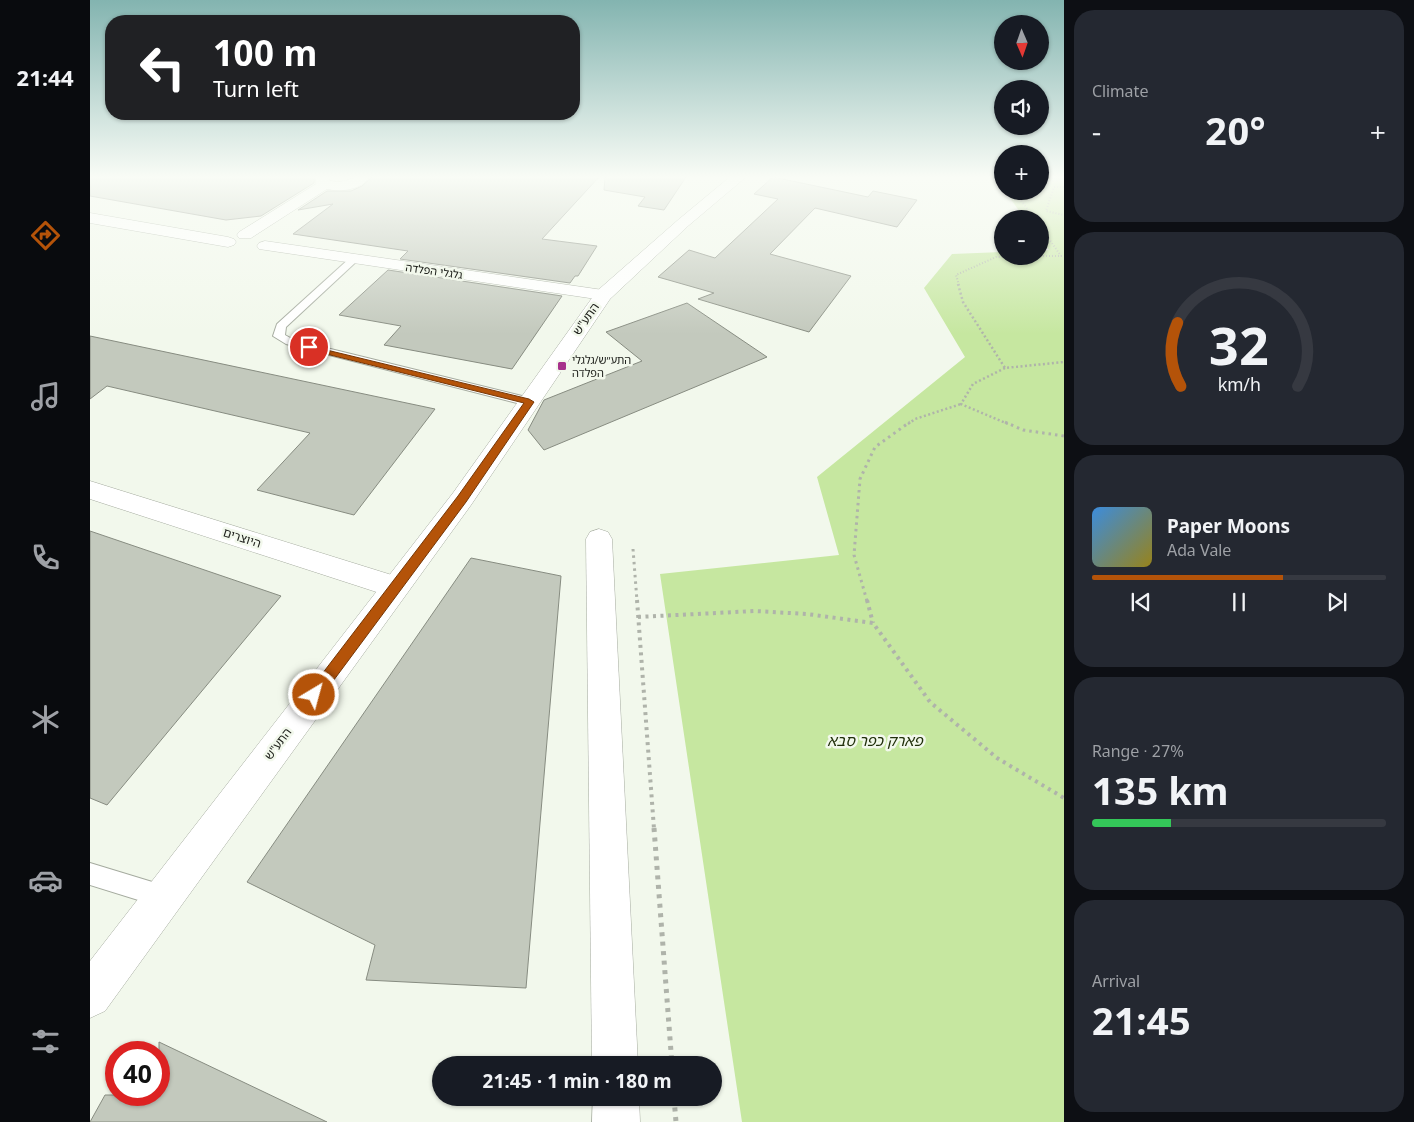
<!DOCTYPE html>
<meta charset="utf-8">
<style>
body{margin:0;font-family:Georgia,"Noto Sans Hebrew",serif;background:#242831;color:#f1f3f6;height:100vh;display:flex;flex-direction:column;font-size:19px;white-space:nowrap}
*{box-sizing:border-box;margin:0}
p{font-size:16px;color:#9ea1a6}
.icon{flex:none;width:28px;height:28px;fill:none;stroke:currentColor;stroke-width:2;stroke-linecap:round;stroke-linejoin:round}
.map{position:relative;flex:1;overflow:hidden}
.details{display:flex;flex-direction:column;gap:10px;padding:10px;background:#0d0f14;width:350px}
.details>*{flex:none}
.hud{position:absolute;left:15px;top:15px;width:475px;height:105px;border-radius:20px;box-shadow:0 1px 4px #0004;background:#202124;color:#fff;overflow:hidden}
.needle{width:32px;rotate:178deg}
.fabs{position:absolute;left:904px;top:15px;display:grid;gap:10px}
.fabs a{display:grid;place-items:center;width:55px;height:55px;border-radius:50%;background:#171b24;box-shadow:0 1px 4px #0004;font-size:25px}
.speed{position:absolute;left:15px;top:1041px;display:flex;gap:10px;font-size:25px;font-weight:700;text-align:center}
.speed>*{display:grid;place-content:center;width:65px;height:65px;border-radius:50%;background:#171b24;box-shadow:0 1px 4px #0004;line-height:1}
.speed .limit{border:8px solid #d22;background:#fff;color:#111}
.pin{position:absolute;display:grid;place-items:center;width:42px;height:42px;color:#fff;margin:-21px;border:2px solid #fff;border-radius:50%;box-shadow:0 1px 5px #0007}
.me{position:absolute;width:55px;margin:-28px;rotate:37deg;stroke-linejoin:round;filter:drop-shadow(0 0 4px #0008)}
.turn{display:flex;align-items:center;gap:18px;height:105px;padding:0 25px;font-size:22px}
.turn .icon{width:65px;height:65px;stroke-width:2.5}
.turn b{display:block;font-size:35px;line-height:42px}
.big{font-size:38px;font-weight:700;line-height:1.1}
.details .card{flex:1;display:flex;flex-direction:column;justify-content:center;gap:8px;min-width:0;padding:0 18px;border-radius:20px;background:#242831}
.details .dial{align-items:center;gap:0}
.dial svg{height:130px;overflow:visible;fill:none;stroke:#363941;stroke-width:7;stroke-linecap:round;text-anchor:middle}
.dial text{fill:#f1f3f6;stroke:none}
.song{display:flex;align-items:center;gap:15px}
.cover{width:60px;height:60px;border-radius:8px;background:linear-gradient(135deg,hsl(210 70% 55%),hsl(50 70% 35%))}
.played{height:5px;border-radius:2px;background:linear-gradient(90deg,#b45309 65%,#363941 65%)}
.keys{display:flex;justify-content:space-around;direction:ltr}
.heat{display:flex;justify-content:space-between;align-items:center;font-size:28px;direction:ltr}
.charge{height:8px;border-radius:4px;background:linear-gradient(90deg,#34c759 27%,#363941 0)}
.trip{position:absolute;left:342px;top:1056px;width:290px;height:50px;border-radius:25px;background:#171b24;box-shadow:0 1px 4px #0004;font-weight:700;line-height:50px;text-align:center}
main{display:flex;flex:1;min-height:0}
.tabs{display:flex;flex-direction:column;width:90px;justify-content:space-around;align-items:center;background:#090b0e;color:#9ea1a6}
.tabs .icon{width:35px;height:35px}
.tabs .on{color:#b45309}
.tabs b{font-size:22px;color:#f1f3f6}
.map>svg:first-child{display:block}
.green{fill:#c6e7a0}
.building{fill:#c3c9bd;stroke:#878c81}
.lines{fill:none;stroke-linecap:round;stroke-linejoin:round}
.lane-casing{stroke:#a5ab9f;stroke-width:2}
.street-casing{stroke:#a5ab9f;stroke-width:1}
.secondary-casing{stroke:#a5ab9f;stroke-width:1}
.path-far4{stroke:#afb3aa;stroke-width:2;stroke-dasharray:1 2;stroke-linecap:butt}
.path-far3{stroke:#afb3aa;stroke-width:2.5;stroke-dasharray:2 2.5;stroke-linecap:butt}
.path-far2{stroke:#afb3aa;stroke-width:3;stroke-dasharray:2.5 4;stroke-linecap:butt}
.path-far1{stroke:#afb3aa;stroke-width:4;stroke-dasharray:3 4.5;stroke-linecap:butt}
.path{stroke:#afb3aa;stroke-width:5;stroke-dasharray:4 5.5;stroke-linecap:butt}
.lane{fill:#fff;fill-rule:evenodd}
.street{fill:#fff;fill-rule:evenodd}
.secondary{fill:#fff;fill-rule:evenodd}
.route{fill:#b45309;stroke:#753606}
.poi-dot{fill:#a6318b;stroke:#f2f8ec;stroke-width:2}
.labels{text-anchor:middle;stroke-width:5;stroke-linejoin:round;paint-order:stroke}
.far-street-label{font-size:11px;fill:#20221d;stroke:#f2f8ec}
.far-poi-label{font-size:11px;fill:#20221d;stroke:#f2f8ec;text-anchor:start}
.street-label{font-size:12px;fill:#20221d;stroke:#f2f8ec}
.near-park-label{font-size:15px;font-style:italic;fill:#21300b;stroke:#f2f8ec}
</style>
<main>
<nav class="tabs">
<b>21:44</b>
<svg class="icon on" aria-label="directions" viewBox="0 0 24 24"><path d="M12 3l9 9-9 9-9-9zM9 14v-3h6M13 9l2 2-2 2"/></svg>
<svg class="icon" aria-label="music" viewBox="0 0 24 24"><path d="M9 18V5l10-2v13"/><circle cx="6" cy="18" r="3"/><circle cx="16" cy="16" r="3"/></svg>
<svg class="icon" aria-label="phone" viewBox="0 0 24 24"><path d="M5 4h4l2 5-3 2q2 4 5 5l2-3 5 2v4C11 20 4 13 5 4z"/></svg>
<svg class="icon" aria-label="climate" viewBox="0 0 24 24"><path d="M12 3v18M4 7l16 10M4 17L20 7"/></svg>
<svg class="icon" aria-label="car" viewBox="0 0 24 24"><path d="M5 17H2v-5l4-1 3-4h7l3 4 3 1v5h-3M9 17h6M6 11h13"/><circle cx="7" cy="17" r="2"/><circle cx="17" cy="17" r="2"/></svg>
<svg class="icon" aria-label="filters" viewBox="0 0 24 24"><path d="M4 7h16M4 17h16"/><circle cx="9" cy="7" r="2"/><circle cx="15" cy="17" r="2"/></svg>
</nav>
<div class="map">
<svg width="974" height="1122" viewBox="0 0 974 1122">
<rect width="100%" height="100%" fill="#f2f8ec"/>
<path class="green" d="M 950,177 L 974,177 L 974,1122 L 652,1122 L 570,574 L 749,555 L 727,477 L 875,357 L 834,288 L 862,254 L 912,252 L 912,256 L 950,256 L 950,251 L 959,250 L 950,238 L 950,219 L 935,219 L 915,191 L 950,191 Z"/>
<g class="building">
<path d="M 0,177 L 224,177 L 224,183 L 171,216 L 136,220 L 0,196 Z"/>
<path d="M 282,177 L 509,177 L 452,239 L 507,246 L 488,276 L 485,276 L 480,283 L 310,259 L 318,251 L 203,234 L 243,204 L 208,210 L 237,191 L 261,191 L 272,186 Z"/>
<path d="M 515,177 L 596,177 L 574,210 L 548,206 L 555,197 L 514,190 Z"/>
<path d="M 683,177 L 778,197 L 783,191 L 827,200 L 807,227 L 725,208 L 680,254 L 761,276 L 719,332 L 608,299 L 624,293 L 568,277 L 599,250 L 625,258 L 688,199 L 664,194 Z"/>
<path d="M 298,270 L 472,296 L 422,369 L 294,345 L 311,326 L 249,315 Z"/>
<path d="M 597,303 L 677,357 L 454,450 L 438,430 L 454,400 L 552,361 L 516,332 Z"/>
<path d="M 0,336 L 345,409 L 264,515 L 167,490 L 220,433 L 17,386 L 0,399 Z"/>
<path d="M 0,531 L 191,596 L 17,805 L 0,798 Z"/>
<path d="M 381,558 L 471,576 L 436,988 L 276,980 L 285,945 L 157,882 Z"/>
<path d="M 69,1042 L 237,1122 L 0,1122 L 15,1095 L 69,1095 Z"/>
</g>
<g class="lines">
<g class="lane-casing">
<g id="lane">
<path d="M 264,256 L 269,259 L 267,261 L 196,327 L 195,335 L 204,340 L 444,399 L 445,402 L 444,405 L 439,406 L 196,344 L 183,336 L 187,324 L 261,257 Z"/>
<path d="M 0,863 L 82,888 L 86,896 L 82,904 L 74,908 L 0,885 Z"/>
</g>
</g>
<g class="street-casing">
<g id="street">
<path d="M 226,177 L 240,177 L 239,180 C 251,185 257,179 267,177 C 271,177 276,177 280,177 C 270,190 253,192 237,189 L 161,238 L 149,238 L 147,235 L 149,232 L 226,184 Z"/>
<path d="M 0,213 L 138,237 L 144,239 L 146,242 L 144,245 L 138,247 L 0,223 Z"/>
<path d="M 175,241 L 513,290 L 519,291 L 522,295 L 519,299 L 513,300 L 169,249 L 167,246 L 169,243 Z"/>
<path d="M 0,481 L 305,576 L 315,579 L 319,587 L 315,595 L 305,598 L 0,499 Z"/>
<path d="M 509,529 L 518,532 L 522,539 L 548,1065 L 502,1065 L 496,539 L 500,532 Z"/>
<path d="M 503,1098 L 549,1098 L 550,1122 L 502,1122 Z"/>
</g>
</g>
<g class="secondary-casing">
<path id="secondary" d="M 640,177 L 656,177 L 598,226 L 520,299 L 381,505 L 15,1011 L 0,1018 L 0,961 L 363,493 L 507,291 L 588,220 Z"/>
</g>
<g class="path-far4">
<path d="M 974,187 L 964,187 L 956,211 L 974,215"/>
<path d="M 924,191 L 945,219"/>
<path d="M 950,226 L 971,256"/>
<path d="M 950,256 L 974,256"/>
<path d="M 869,285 L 866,275 L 906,257 L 940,256"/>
</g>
<g class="path-far3">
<path d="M 868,284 L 873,302 L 915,368 L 974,362"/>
<path d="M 915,368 L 883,384 L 871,404 L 918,424"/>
<path d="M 818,424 L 825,419 L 871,404"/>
</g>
<g class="path-far2">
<path d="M 915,422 L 933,430 L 974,436"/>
<path d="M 543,549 L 547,601"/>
<path d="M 777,601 L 764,555 L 770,479 L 785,447 L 820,422"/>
</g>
<g class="path-far1">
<path d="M 547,600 L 564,829"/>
<path d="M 777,600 L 783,623"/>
<path d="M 548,617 L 665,611 L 717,614 L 783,623 L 840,702 L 907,758 L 974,798"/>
</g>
<g class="path">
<path d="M 564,828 L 582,1065"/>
<path d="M 584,1098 L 586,1122"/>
</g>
<use href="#lane" class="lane"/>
<use href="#street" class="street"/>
<use href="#secondary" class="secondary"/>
</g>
<linearGradient id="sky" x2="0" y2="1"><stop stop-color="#83b4b0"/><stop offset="0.53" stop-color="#f9fcf6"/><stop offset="1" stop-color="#f9fcf6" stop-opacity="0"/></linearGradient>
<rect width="974" height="334" fill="url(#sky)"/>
<path class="route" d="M 216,345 L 439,399 L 444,402 L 376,502 L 229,700 L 224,701 L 219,700 L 217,695 L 219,691 L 368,496 L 434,403 L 216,349 Z"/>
<rect class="poi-dot" x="467" y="361" width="10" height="10" rx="2.5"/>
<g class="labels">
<g class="far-street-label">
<text transform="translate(344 271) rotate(8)" y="4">גלגלי הפלדה</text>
</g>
<g class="far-poi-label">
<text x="482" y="364">התע״ש/גלגלי<tspan x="482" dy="13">הפלדה</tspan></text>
</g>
<g class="street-label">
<text transform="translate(496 319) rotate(-55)" y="4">התע"ש</text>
<text transform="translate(152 538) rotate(18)" y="4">היוצרים</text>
<text transform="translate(188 744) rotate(-53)" y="4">התע"ש</text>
</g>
<g class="near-park-label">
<text x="785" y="746">פארק כפר סבא</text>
</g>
</g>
</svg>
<div class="fabs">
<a><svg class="needle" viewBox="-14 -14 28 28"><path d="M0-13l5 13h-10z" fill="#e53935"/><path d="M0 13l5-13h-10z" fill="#9ea1a6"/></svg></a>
<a><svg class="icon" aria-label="sound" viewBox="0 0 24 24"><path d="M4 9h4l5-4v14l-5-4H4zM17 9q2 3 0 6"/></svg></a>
<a>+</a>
<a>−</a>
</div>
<div class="speed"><div class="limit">40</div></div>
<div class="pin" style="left:219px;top:347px;background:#d93025"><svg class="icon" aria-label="arrive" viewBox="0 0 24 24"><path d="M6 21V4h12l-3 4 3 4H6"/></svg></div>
<svg class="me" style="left:224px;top:695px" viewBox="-20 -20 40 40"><circle r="17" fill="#b45309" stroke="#fff" stroke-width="3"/><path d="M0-11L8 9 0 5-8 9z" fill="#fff"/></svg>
<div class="trip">21:45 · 1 min · 180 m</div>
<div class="hud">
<div class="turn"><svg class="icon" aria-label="left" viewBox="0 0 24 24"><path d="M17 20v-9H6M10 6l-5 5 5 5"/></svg><div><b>100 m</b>Turn left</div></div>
</div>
</div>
<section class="details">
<div class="card"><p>Climate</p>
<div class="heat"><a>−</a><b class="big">20°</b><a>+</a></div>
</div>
<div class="card dial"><svg viewBox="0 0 100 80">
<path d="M14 69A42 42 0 1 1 86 69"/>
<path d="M14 69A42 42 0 0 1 12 30" stroke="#b45309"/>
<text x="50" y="56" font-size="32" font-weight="700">32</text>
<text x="50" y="72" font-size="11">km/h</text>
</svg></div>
<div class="card">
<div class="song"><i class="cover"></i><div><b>Paper Moons</b><p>Ada Vale</p></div></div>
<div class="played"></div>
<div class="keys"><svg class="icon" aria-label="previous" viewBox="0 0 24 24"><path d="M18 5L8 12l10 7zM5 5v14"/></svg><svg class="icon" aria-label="pause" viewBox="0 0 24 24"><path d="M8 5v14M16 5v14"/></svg><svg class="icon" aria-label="next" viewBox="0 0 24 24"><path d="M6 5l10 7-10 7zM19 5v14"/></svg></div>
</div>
<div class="card"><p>Range · 27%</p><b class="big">135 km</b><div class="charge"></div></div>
<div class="card"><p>Arrival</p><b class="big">21:45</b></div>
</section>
</main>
